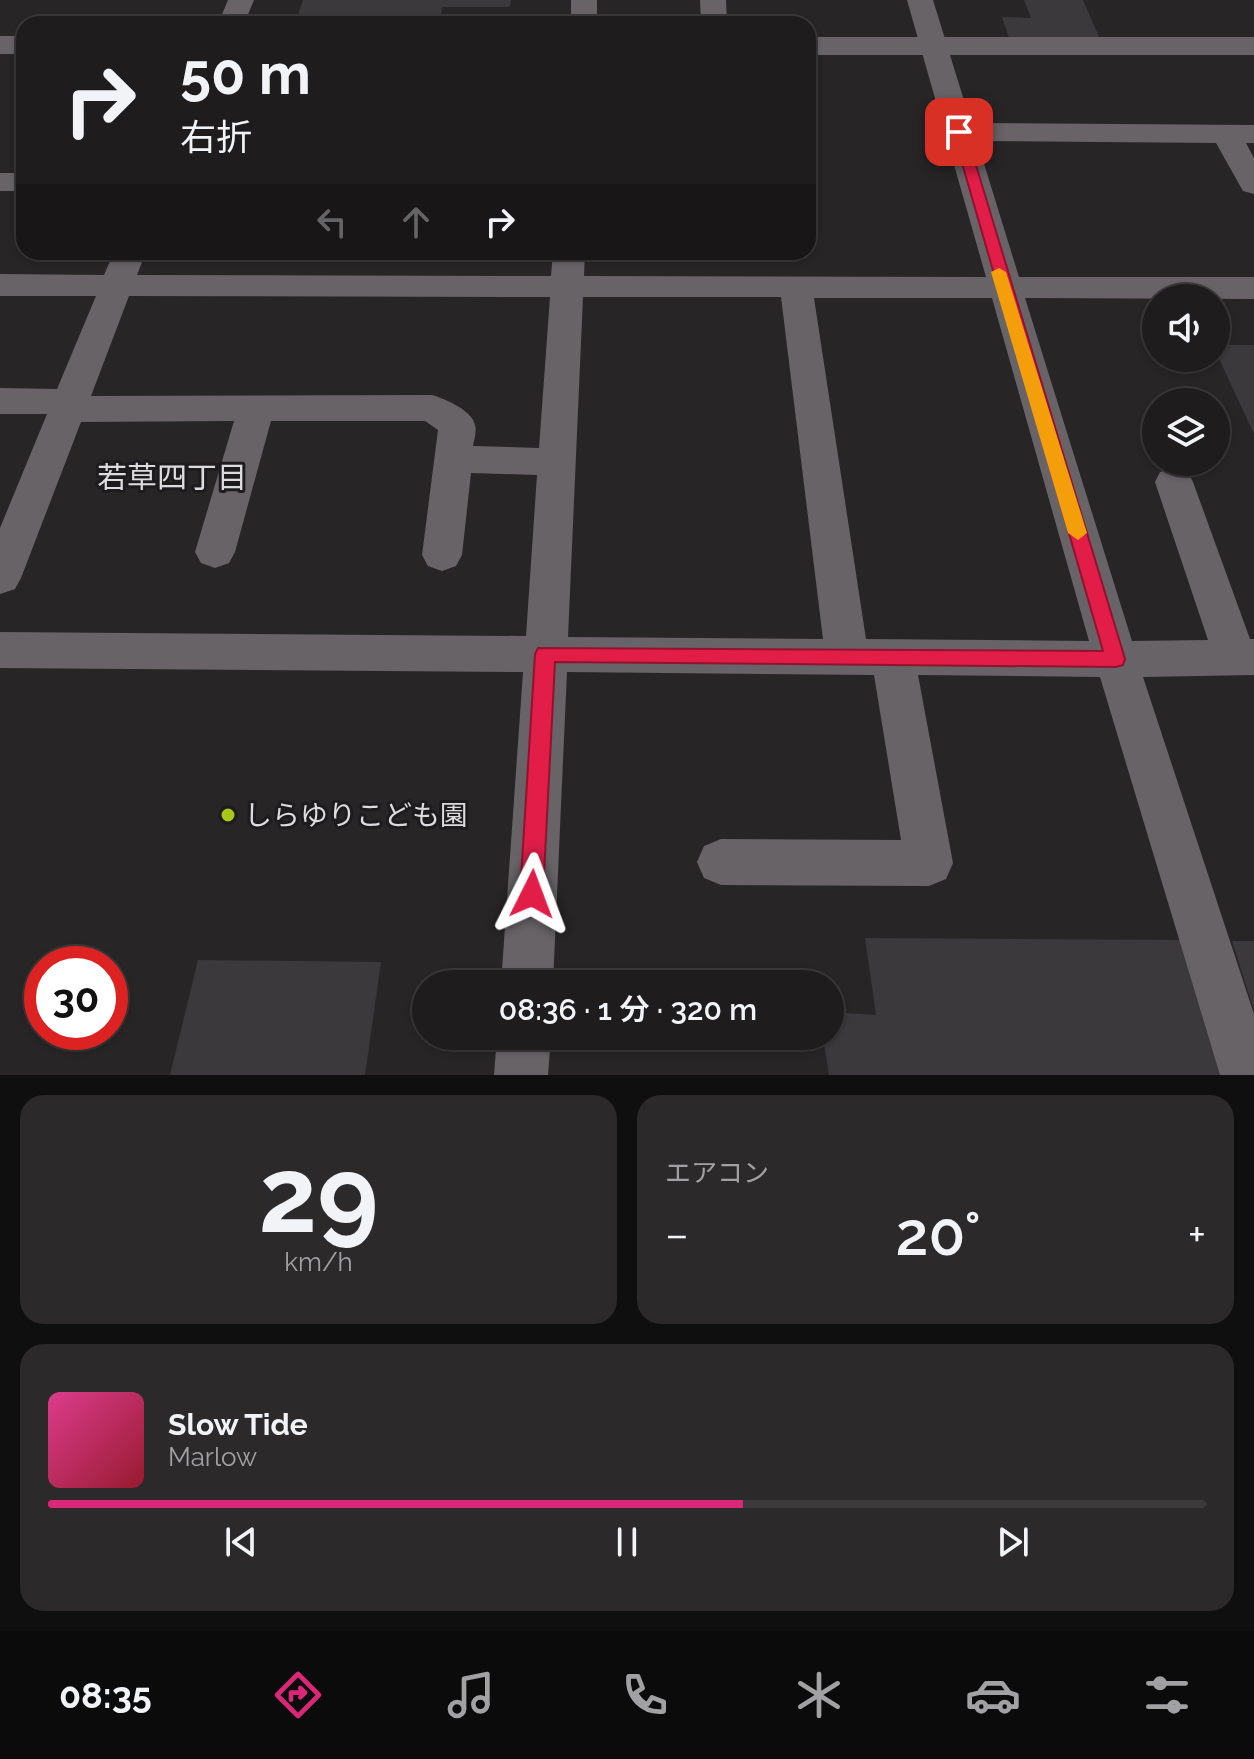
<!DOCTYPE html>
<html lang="ja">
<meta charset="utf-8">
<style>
body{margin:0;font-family:Raleway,"Noto Sans JP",sans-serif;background:#2b292a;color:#f1f3f6;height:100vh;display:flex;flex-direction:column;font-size:30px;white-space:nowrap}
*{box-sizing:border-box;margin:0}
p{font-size:26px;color:#a1a1a4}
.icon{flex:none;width:44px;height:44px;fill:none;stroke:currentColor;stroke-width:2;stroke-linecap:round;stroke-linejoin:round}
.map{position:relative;height:1075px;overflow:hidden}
.side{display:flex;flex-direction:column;gap:20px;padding:20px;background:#100f10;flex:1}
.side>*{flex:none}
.guide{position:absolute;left:16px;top:16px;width:800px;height:244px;border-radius:24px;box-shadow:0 2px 6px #0004,0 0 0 2px #3c3a3b;background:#1e1c1d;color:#f1f3f6;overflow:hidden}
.controls{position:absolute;left:1142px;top:284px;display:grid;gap:16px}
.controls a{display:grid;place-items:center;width:88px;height:88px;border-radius:50%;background:#1e1c1d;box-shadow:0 2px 6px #0004,0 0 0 2px #3c3a3b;font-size:40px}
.speed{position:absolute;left:24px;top:946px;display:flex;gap:16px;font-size:40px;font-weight:700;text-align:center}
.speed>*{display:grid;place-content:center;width:104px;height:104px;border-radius:50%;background:#1e1c1d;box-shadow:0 2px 6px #0004,0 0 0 2px #3c3a3b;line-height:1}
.speed .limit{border:12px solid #d22;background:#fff;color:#111}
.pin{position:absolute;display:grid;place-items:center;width:68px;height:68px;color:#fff;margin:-34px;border-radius:16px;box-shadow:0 4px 12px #0006}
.me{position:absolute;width:88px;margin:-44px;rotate:3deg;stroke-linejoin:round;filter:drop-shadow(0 0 6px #0008)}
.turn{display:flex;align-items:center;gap:28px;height:168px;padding:0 32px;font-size:36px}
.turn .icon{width:104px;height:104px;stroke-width:2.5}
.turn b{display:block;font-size:56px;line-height:68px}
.lanes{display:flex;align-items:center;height:76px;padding:0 32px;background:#0003;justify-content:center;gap:40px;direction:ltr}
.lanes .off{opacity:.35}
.big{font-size:60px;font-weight:600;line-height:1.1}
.side .card{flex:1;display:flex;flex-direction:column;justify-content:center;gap:12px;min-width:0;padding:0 28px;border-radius:24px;background:#2b292a}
.side .dial{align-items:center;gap:0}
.dial b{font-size:104px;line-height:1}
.song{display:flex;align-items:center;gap:24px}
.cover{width:96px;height:96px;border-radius:12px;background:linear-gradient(135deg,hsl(330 70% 55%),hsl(350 70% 35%))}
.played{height:8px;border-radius:4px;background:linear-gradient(90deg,#db2777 60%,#3c3a3b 60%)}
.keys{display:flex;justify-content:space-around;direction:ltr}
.heat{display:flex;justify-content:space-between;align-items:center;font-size:44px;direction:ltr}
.side .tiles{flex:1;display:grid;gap:20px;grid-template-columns:1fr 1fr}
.card:last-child{grid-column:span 2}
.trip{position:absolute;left:412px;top:970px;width:432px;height:80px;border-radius:40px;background:#1e1c1d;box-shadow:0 2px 6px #0004,0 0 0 2px #3c3a3b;font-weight:600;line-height:80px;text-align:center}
.dock{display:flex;height:128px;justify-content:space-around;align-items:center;background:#0c0b0c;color:#a1a1a4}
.dock .icon{width:56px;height:56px}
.dock .active{color:#db2777}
.dock b{font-size:36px;color:#f1f3f6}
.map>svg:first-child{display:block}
.building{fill:#3c393c}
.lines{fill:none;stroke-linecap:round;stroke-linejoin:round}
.minor{fill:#676367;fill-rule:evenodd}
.tertiary{fill:#676367;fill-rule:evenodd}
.route{fill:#e11d48;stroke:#92132f;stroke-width:2}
.slow{fill:#f59e0b}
.poi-dot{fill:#a9c71a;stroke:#1e1b1e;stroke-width:3}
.labels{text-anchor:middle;stroke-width:6;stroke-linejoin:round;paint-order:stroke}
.poi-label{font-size:28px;fill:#dddbdd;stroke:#1e1b1e;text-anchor:start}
.neighbourhood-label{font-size:30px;fill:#dddbdd;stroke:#1e1b1e}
</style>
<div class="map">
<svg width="1254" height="1075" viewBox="0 0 1254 1075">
<rect width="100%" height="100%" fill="#282527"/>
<g class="building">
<path d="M 303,0 L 511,0 L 510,7 L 442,7 L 440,20 L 296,20 Z"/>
<path d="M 1024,0 L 1083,0 L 1100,39 L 1009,38 L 1002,17 L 1031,18 Z"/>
<path d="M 1216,345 L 1254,345 L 1254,434 L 1216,352 Z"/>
<path d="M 865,938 L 1190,940 L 1227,1075 L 829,1075 L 823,1036 L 830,1036 L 830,1012 L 876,1015 Z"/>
<path d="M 1232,941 L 1254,941 L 1254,1007 L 1253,1007 Z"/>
<path d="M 198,960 L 381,962 L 365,1075 L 170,1075 Z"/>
</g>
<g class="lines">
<g class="minor">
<path d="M 228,0 L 254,0 L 244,24 L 218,24 Z"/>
<rect x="571" y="0" width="26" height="24"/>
<path d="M 700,0 L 726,0 L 727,24 L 701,24 Z"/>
<path d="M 907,0 L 933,0 L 971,123 L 1254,125 L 1254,143 L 1246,143 L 1254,158 L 1254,194 L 1243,191 L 1216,143 L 977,141 L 1019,277 L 1254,277 L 1254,299 L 1025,298 L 1132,641 L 1208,640 L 1155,482 L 1160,472 L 1174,468 L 1188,472 L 1193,482 L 1250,639 L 1254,639 L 1254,675 L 1143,677 L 1254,1014 L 1254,1075 L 1220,1075 L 1100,677 L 918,675 L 953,863 L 946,879 L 929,886 L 721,885 L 704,878 L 697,862 L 704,846 L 721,839 L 901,840 L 874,675 L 567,672 L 553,984 L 501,984 L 523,672 L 0,668 L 0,632 L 526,636 L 537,475 L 471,473 L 462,555 L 456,566 L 442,571 L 428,566 L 422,555 L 438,430 L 425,421 L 271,421 L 235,552 L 229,563 L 215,568 L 201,563 L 195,552 L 234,421 L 81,422 L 21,578 L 15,589 L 0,594 L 0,528 L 47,414 L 0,414 L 0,388 L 57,389 L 96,296 L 0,296 L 0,274 L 104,275 L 114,252 L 146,252 L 137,275 L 551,276 L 553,252 L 585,252 L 584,276 L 986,277 ZM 129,296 L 550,297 L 539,448 L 473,446 C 474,440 477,431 475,425 C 472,410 445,399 432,395 L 91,396 ZM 583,297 L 781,297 L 823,639 L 568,637 ZM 814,298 L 992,298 L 1089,641 L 866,639 Z"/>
<rect x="0" y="173" width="24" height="18"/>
<path d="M 497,1036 L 551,1036 L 548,1075 L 494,1075 Z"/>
</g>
<g class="tertiary">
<rect x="0" y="36" width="24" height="18"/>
<rect x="808" y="37" width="446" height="18"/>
</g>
</g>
<path class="route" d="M 955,129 L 966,132 L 1125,659 L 1123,665 L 1116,667 L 555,662 L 543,894 L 540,902 L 532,905 L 524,902 L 520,894 L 535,654 L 538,648 L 1103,651 L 953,132 Z"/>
<path class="slow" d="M 999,268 L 1006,272 L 1087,533 L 1078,540 L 1068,533 L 991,272 Z"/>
<circle class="poi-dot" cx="228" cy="815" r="8"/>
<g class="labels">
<g class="poi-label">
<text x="244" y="825">しらゆりこども園</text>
</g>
<g class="neighbourhood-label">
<text x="172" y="488">若草四丁目</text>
</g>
</g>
</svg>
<div class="controls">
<a><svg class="icon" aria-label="sound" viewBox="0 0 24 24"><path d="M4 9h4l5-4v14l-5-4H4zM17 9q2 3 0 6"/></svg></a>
<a><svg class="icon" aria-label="layers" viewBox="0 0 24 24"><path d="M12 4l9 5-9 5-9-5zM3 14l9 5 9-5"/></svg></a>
</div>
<div class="speed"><div class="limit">30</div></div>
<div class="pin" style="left:959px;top:132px;background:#d93025"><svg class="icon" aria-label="arrive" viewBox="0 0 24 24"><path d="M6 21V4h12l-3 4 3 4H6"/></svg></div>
<svg class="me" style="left:532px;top:894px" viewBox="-20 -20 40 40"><path d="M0-17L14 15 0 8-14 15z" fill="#e11d48" stroke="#fff" stroke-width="4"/></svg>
<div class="trip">08:36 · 1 分 · 320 m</div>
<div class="guide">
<div class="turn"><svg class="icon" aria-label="right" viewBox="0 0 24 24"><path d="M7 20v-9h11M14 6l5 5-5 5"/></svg><div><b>50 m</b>右折</div></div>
<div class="lanes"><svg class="icon off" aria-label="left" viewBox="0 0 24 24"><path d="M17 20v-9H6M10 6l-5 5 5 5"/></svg><svg class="icon off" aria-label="ahead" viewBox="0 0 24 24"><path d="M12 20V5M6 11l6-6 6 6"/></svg><svg class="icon" aria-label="right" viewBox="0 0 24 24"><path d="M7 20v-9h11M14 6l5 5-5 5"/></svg></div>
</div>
</div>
<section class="side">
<div class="tiles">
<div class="card dial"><b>29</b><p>km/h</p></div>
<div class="card"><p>エアコン</p>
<div class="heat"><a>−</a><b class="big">20°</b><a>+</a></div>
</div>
<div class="card">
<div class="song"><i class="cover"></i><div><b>Slow Tide</b><p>Marlow</p></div></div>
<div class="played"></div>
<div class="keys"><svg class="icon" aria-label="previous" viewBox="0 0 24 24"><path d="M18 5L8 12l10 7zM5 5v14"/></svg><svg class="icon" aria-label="pause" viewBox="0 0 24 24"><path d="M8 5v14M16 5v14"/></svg><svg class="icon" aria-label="next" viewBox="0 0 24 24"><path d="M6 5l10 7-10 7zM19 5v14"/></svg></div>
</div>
</div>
</section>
<nav class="dock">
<b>08:35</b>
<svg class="icon active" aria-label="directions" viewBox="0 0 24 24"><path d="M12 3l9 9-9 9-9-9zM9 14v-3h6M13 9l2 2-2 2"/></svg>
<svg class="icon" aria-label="music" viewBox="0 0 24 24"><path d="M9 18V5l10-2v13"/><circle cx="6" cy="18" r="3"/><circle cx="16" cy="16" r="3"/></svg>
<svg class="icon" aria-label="phone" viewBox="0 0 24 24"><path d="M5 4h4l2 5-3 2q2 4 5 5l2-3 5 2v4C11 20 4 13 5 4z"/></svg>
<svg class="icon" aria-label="climate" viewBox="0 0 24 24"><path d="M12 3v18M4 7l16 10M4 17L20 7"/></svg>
<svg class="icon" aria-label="car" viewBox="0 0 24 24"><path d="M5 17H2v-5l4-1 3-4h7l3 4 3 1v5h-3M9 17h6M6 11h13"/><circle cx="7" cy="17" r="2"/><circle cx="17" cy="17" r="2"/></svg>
<svg class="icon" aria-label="filters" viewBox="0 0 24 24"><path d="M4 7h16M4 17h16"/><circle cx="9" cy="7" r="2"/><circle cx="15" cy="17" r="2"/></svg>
</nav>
